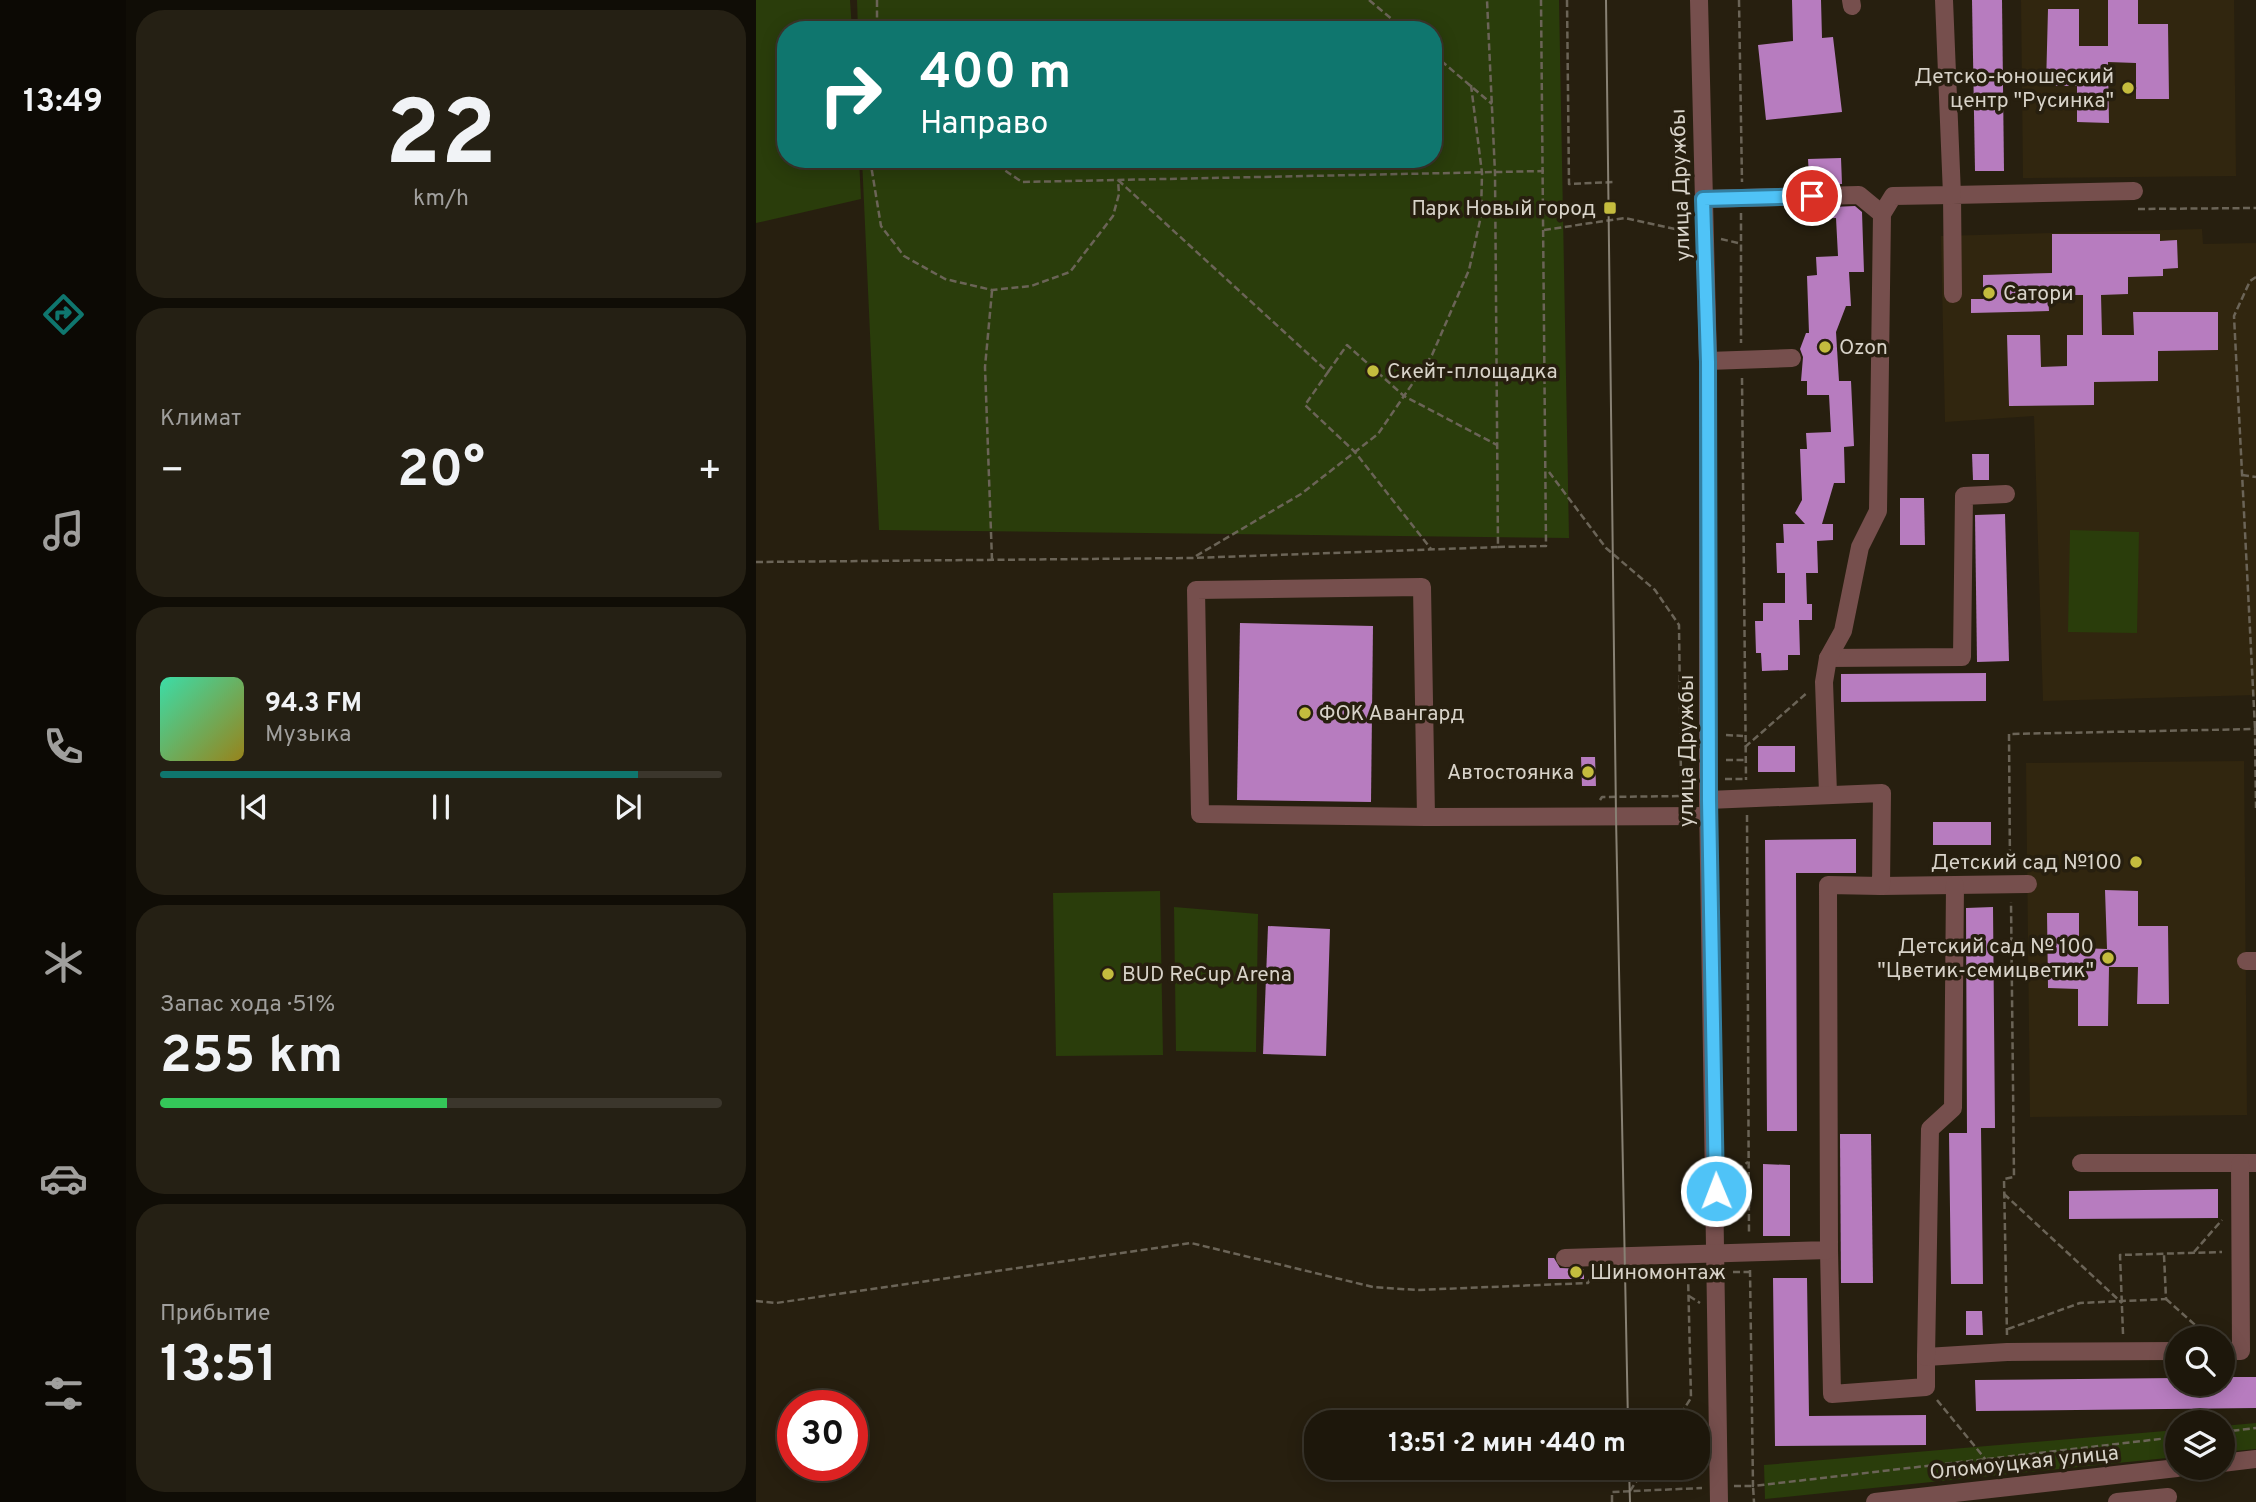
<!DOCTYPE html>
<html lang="ru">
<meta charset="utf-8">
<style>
body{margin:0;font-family:Overpass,sans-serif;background:#252014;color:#f1f3f6;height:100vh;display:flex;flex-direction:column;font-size:26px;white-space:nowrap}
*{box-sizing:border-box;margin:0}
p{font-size:23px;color:#a09f9d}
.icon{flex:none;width:38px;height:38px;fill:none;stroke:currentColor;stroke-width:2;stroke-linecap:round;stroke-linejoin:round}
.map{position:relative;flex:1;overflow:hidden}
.drawer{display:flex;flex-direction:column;gap:10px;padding:10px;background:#100d06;width:630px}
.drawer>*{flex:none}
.hud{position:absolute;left:21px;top:21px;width:665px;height:147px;border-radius:28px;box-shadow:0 4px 18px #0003,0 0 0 2px #3b362c;background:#0f766e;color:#fff;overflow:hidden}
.buttons{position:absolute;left:1409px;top:1326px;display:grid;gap:14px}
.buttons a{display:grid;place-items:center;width:70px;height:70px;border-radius:50%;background:#1d170b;box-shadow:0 4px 18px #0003,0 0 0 2px #3b362c;font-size:35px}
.speed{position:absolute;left:21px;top:1390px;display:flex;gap:14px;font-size:35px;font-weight:700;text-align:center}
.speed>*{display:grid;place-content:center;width:91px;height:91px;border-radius:50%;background:#1d170b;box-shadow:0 4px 18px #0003,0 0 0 2px #3b362c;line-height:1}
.speed .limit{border:10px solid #d22;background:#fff;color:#111}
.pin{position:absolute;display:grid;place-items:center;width:60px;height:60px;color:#fff;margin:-30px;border:4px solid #fff;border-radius:50%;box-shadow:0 2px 7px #0007}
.me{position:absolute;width:77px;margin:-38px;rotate:359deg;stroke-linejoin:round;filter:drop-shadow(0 0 5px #0008)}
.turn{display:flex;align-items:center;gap:24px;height:147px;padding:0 28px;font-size:32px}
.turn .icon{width:91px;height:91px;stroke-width:2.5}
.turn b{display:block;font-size:49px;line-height:60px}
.big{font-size:52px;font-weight:700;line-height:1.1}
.drawer .widget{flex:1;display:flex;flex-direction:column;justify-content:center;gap:10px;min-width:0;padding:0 24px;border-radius:28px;background:#252014}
.drawer .dial{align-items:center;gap:0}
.dial b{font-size:91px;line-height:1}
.song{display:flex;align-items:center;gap:21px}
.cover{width:84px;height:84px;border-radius:10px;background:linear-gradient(135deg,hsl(160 70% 55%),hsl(50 70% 35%))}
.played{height:7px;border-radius:4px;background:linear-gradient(90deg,#0f766e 85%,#3b362c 85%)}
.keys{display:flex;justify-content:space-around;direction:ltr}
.heat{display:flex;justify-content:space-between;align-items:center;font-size:38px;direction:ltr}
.charge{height:10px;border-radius:5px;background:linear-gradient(90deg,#34c759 51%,#3b362c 0)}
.trip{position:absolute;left:548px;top:1410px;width:406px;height:70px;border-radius:28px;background:#1d170b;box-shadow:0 4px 18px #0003,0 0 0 2px #3b362c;font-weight:700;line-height:70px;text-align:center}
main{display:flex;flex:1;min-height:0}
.tabs{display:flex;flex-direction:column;width:126px;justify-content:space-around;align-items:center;background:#0c0904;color:#a09f9d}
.tabs .icon{width:49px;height:49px}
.tabs .selected{color:#0f766e}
.tabs b{font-size:32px;color:#f1f3f6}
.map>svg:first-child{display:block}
.built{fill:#31260f}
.green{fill:#2a3d0b}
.building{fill:#b77cbf}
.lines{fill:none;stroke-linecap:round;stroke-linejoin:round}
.path{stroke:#6b6457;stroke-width:2.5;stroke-dasharray:7 3.5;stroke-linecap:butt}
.minor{stroke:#764f4d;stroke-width:18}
.tram{stroke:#888174;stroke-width:2}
.route-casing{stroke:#337fa1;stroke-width:18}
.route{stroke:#4fc3f7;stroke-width:12}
.poi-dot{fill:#c4bc3e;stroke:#271f0f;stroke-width:2.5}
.labels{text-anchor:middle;stroke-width:7;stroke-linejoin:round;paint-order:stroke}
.poi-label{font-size:21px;fill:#d8d3c9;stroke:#271f0f;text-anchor:start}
.street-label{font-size:21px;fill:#d8d3c9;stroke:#271f0f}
</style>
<main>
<nav class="tabs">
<b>13:49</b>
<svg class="icon selected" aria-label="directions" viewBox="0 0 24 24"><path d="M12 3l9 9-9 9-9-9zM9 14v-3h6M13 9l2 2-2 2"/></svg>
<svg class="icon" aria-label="music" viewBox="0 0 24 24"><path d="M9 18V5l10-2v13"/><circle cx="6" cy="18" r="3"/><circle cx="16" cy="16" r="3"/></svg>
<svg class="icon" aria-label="phone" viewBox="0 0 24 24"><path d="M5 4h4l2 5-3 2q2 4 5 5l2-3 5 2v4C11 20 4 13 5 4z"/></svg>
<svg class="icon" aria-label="climate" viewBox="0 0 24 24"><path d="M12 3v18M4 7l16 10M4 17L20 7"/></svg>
<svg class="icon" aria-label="car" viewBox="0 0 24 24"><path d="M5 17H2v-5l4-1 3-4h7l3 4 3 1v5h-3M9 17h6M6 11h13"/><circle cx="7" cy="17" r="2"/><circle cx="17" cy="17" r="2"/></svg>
<svg class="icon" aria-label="filters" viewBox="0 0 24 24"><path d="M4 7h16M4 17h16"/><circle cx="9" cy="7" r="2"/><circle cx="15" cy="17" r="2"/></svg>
</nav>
<section class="drawer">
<div class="widget dial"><b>22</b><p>km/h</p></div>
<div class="widget"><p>Климат</p>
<div class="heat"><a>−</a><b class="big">20°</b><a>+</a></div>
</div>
<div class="widget">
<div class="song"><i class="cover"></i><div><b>94.3 FM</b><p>Музыка</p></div></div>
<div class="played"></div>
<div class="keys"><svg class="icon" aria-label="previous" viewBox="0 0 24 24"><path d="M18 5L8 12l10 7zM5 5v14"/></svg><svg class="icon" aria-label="pause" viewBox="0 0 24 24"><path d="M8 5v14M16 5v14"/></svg><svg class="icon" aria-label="next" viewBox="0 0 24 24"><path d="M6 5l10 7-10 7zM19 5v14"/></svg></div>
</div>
<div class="widget"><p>Запас хода · 51%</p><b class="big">255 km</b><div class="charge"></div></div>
<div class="widget"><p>Прибытие</p><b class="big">13:51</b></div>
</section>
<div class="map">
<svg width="1500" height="1502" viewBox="0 0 1500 1502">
<rect width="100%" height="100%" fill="#271f0f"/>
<g class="built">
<path d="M 1265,0 L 1478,0 L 1480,176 L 1267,178 Z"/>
<path d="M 1446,229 L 1447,244 L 1500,243 L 1500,695 L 1287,701 L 1278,416 L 1189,422 L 1185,236 Z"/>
<path d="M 1488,761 L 1491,1115 L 1274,1117 L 1270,763 Z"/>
</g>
<g class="green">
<path d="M 0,0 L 94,0 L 96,30 L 30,30 L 30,159 L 103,159 L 105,199 L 0,223 Z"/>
<path d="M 101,0 L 803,0 L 813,538 L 123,530 L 106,159 L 677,159 L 677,30 L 102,30 Z"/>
<path d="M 1314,530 L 1383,532 L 1381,633 L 1312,632 Z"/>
<path d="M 404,891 L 407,1055 L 300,1056 L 297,893 Z"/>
<path d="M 418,907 L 502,914 L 500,1052 L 420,1051 Z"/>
<path d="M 1500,1423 L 1500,1449 L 1467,1452 L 1467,1426 Z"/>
<path d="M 1421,1430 L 1421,1457 L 1009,1499 L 1008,1465 Z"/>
</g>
<g class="building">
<path d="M 1036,0 L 1065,0 L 1066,38 L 1077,37 L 1086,112 L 1010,120 L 1002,45 L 1037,41 Z"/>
<path d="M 1216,0 L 1246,0 L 1248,171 L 1219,171 Z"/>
<path d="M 1352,0 L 1382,0 L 1382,24 L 1412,24 L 1413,99 L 1380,99 L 1380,63 L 1352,62 L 1353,123 L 1321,122 L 1321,86 L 1290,86 L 1292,9 L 1323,9 L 1323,46 L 1352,46 Z"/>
<path d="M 1085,158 L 1086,184 L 1047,185 L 1047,177 L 1053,176 L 1052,159 Z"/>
<path d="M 1099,206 L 1106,212 L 1108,272 L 1093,272 L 1095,306 L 1090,306 L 1080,332 L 1083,381 L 1095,381 L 1098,446 L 1088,447 L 1089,483 L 1078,483 L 1066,524 L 1077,524 L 1077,540 L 1061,541 L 1062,573 L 1050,573 L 1051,604 L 1056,604 L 1056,620 L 1043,620 L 1044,655 L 1032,655 L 1032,670 L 1006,671 L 1005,653 L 1000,653 L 999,621 L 1007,621 L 1007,603 L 1029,603 L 1029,573 L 1021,573 L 1020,543 L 1028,543 L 1027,524 L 1049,524 L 1039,513 L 1046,500 L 1044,449 L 1051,449 L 1050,433 L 1075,432 L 1073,395 L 1051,395 L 1051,381 L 1045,381 L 1047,357 L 1044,349 L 1050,333 L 1053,333 L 1051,276 L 1061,275 L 1060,257 L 1082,256 L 1080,218 L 1054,219 L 1054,208 Z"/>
<path d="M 1296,234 L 1404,234 L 1404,241 L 1421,240 L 1422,268 L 1407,269 L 1407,276 L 1372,277 L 1372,294 L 1345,295 L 1346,335 L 1378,335 L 1377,312 L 1462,312 L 1462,350 L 1402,351 L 1402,381 L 1338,382 L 1338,405 L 1253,406 L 1251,335 L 1284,335 L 1285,367 L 1311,366 L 1311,335 L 1327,335 L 1327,295 L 1292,295 L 1293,311 L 1215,313 L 1215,299 L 1227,299 L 1227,275 L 1296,273 Z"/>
<path d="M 1216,454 L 1233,454 L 1233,480 L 1217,480 Z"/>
<path d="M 1144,498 L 1168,498 L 1169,545 L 1144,545 Z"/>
<path d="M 1249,514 L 1253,661 L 1221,662 L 1219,515 Z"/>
<path d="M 484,623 L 617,626 L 615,802 L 481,800 Z"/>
<path d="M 1230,673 L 1230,701 L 1085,702 L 1085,674 Z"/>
<rect x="1002" y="746" width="37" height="26"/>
<path d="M 825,757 L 839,757 L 840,786 L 826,786 Z"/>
<rect x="1177" y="822" width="58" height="23"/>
<path d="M 1100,839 L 1100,873 L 1040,873 L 1041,1131 L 1011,1131 L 1009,840 Z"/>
<path d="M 1349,890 L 1382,891 L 1382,926 L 1412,926 L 1413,1004 L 1381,1004 L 1382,967 L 1353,967 L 1352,1026 L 1322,1026 L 1322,989 L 1292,988 L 1291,913 L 1323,913 L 1323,948 L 1351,949 Z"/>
<path d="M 1237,907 L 1239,1128 L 1225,1128 L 1227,1284 L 1195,1284 L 1193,1133 L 1211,1133 L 1210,908 Z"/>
<path d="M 512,926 L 574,929 L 570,1056 L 507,1054 Z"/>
<path d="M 1084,1134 L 1115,1134 L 1117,1283 L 1085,1283 Z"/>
<path d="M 1007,1164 L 1034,1165 L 1034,1236 L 1007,1236 Z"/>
<path d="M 1462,1189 L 1462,1218 L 1313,1219 L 1313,1191 Z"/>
<path d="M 792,1258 L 798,1258 L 804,1268 L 828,1269 L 828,1279 L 792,1279 Z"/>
<path d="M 1017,1278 L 1051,1278 L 1053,1416 L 1170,1415 L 1170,1445 L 1019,1446 Z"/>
<path d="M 1210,1311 L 1226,1311 L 1227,1335 L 1210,1335 Z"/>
<path d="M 1466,1377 L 1500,1377 L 1500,1408 L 1220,1411 L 1219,1380 L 1421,1378 L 1421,1384 L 1466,1384 Z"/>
</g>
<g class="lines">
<g class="path">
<path d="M 121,0 L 121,30"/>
<path d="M 613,0 L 649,30"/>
<path d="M 811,0 L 813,184 L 859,182"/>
<path d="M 983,0 L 986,182"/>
<path d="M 677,54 L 736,104"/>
<path d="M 114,159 L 125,226 L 148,256 L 189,279 L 236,290 L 275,286 L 314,272 L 357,216 L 363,194 L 362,180"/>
<path d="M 232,159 L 266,182 L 788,171"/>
<path d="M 362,180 L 572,372 L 549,405 L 599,452 L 675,549"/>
<path d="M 1382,209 L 1500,208"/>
<path d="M 985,213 L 985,343"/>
<path d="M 788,230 L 869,218 L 933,232"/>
<path d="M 965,239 L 982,243"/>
<path d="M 236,291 L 229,367 L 236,560"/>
<path d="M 572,372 L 591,345 L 648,396 L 741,445"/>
<path d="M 986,378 L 990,780"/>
<path d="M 793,472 L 850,548 L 899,590 L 923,625 L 925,780"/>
<path d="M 1486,475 L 1500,477"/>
<path d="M 742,547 L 790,546 L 785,0"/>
<path d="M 440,556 L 545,494 L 622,434 L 676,355 L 713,270 L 725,216 L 726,173 L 715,85"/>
<path d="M 0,562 L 437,558 L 742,547 L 739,173 L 731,0"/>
<path d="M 1499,728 L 1478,316 L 1494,281 L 1500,277"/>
<path d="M 970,735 L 987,736"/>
<path d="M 989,747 L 1052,692"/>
<path d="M 970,760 L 990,760"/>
<path d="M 969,779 L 990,779"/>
<path d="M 926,795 L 925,780 L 935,780"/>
<path d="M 844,800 L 846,797 L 926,796"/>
<path d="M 991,815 L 993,1235"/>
<path d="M 1254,867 L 1253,734 L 1499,729 L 1500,808"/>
<path d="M 981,1170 L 992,1162"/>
<path d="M 1248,1194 L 1366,1303"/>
<path d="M 981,1202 L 994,1208"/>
<path d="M 1438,1252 L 1466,1220"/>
<path d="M 994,1270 L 997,1486 L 1421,1437"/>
<path d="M 977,1272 L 995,1272"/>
<path d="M 933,1296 L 944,1303"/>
<path d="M 1410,1299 L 1447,1332"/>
<path d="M 0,1301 L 20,1303 L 435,1243 L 617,1287 L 661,1290 L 832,1283 L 836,1275"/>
<path d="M 1252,1329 L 1324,1303 L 1410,1299 L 1408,1255"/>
<path d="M 1367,1334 L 1364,1255 L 1466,1252"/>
<path d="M 1251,1335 L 1248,1179 L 1258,1177 L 1255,902"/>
<path d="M 1181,1400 L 1239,1471"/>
<path d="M 919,1423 L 935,1398 L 932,1274 L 944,1274"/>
<path d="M 1466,1432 L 1500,1428"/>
<path d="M 978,1486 L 997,1486 L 998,1502"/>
<path d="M 874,1491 L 889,1468"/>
<path d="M 856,1502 L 856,1492 L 946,1488"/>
</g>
<g class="minor">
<path d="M 943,0 L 952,361 L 952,800 L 963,1502"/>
<path d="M 1095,0 L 1096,6"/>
<path d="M 947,199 L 1103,195 L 1126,214"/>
<path d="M 1197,294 L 1196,195 L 1378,191"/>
<path d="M 952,361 L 1036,358"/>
<path d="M 1072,658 L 1206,657 L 1208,496 L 1250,494"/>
<path d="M 1072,793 L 1068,682 L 1072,658 L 1087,631 L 1104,547 L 1122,511 L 1126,214 L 1137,196 L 1196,195 L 1188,0"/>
<path d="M 670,817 L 444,814 L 440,590 L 666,587 L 670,817 L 953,816"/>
<path d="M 1125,886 L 1272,884"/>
<path d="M 1490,961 L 1500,961"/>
<path d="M 1325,1163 L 1500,1163"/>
<path d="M 1073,1250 L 1076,1394 L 1170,1387 L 1170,1357 L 1251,1352 L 1421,1351"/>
<path d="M 809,1258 L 1073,1250 L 1072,885 L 1125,886 L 1126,793 L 952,800"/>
<path d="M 1466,1351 L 1485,1351 L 1484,1164"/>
<path d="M 1170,1357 L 1174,1129 L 1197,1108 L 1199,885"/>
<path d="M 1466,1463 L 1500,1459"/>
<path d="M 1119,1502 L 1421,1468"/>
<path d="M 1361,1502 L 1412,1497"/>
</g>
<g class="tram">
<path d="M 850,0 L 860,817 L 872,1423"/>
<path d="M 873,1468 L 874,1502"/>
</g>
</g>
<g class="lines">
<g class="route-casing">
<path id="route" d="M 960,1191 L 953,800 L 952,362 L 947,199 L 1056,196"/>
</g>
<use href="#route" class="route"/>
</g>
<g class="poi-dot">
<circle cx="1372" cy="88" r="7"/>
<rect x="847" y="201" width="14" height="14" rx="3.5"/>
<circle cx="1233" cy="293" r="7"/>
<circle cx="1069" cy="347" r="7"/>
<circle cx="617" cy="371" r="7"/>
<circle cx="549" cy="713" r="7"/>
<circle cx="832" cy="772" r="7"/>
<circle cx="1380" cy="862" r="7"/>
<circle cx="1352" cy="958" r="7"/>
<circle cx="352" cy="974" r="7"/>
<circle cx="820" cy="1272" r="7"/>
</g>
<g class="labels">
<g class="poi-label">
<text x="1358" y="83" text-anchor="end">Детско-юношеский<tspan x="1358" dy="24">центр "Русинка"</tspan></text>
<text x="840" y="215" text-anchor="end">Парк Новый город</text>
<text x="1247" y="300">Сатори</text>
<text x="1083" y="354">Ozon</text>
<text x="631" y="378">Скейт-площадка</text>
<text x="563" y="720">ФОК Авангард</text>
<text x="818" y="779" text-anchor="end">Автостоянка</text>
<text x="1366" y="869" text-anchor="end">Детский сад №100</text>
<text x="1338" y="953" text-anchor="end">Детский сад № 100<tspan x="1338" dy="24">"Цветик-семицветик"</tspan></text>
<text x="366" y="981">BUD ReCup Arena</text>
<text x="834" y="1279">Шиномонтаж</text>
</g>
<g class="street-label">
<text transform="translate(924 185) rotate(-92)" y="7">улица Дружбы</text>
<text transform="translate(930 751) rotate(-90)" y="7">улица Дружбы</text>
<text transform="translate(1268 1462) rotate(-6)" y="7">Оломоуцкая улица</text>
</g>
</g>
</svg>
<div class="buttons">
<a><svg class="icon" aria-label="search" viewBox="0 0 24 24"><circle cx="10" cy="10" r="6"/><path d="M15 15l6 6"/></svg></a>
<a><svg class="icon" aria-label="layers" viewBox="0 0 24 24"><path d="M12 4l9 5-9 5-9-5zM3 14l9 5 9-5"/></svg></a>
</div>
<div class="speed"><div class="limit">30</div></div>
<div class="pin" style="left:1056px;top:196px;background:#d93025"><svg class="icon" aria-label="arrive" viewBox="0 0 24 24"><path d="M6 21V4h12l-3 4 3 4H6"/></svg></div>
<svg class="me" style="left:960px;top:1191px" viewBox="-20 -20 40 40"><circle r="17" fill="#4fc3f7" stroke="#fff" stroke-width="3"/><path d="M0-11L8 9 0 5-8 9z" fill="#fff"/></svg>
<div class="trip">13:51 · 2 мин · 440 m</div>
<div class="hud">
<div class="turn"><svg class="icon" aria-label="right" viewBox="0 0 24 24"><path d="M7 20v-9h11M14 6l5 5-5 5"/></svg><div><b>400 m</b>Направо</div></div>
</div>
</div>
</main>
